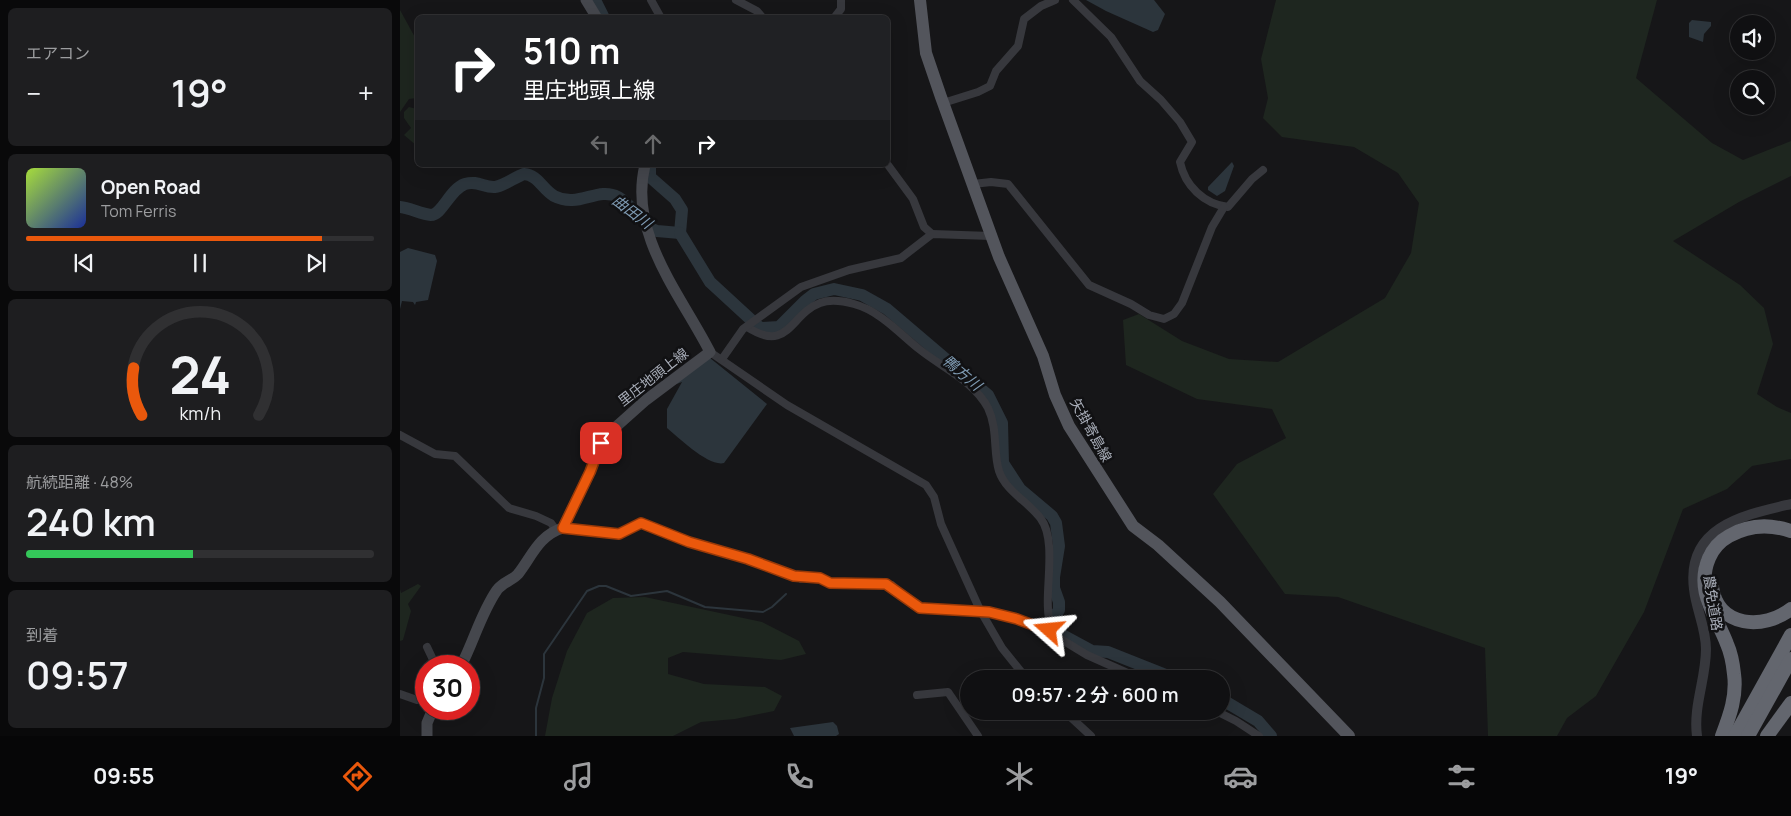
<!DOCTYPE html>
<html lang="ja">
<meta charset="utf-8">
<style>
body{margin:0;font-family:Manrope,"Noto Sans JP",sans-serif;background:#1e1e20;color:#f1f3f6;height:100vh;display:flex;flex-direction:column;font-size:19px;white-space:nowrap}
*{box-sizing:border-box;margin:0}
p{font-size:16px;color:#9c9d9f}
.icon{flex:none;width:28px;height:28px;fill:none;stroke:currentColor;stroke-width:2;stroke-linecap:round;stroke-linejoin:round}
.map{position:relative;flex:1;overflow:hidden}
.side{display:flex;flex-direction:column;gap:8px;padding:8px;background:#09090a;width:400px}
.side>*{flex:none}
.hud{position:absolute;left:15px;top:15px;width:475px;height:152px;border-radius:8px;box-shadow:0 5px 20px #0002,0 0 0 1px #303032;background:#202124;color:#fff;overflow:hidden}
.controls{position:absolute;left:1330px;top:15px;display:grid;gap:10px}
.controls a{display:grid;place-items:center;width:45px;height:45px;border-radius:50%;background:#101012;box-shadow:0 5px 20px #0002,0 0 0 1px #303032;font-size:25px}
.speed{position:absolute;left:15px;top:655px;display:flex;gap:10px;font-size:25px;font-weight:700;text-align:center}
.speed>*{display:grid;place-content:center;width:65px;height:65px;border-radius:50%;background:#101012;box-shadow:0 5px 20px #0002,0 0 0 1px #303032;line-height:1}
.speed .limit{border:8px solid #d22;background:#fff;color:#111}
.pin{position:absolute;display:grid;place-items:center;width:42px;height:42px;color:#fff;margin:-21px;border-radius:10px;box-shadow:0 2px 8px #0006}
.me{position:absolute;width:55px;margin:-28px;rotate:288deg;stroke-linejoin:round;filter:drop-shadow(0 0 4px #0008)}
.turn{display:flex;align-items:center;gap:18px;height:105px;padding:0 25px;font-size:22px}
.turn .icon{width:65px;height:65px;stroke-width:2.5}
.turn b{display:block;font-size:35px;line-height:42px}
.lanes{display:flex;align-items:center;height:48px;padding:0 25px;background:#0003;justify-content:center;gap:25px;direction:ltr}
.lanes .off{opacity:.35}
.big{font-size:38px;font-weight:600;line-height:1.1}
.side .widget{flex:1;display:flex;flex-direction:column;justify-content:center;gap:8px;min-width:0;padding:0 18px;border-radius:8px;background:#1e1e20}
.side .dial{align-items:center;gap:0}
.dial svg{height:130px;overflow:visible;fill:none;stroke:#303032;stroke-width:7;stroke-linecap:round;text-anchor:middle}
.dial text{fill:#f1f3f6;stroke:none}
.song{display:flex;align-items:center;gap:15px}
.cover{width:60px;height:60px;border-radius:8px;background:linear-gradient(135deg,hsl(80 70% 55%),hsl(230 70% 35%))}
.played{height:5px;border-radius:2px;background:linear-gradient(90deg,#ea580c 85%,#303032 85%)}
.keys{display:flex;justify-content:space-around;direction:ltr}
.heat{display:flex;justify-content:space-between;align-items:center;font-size:28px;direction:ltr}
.charge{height:8px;border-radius:4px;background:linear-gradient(90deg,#34c759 48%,#303032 0)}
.trip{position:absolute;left:560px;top:670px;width:270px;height:50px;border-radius:25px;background:#101012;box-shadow:0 5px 20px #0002,0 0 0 1px #303032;font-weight:600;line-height:50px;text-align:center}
.tabs{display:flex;height:80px;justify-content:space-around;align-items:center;background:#060607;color:#9c9d9f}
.tabs .icon{width:35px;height:35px}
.tabs .on{color:#ea580c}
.tabs b{font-size:22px;color:#f1f3f6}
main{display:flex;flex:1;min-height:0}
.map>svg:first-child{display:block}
.green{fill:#1e261f}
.water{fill:#2c353c}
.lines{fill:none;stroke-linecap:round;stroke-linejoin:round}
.stream{stroke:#2c353c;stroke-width:2}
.river{stroke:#2c353c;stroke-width:12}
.minor{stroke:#37383d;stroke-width:8}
.tertiary{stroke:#37383d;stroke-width:10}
.secondary{stroke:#45474d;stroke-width:11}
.primary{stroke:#53555c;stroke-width:12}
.motorway{stroke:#63666e;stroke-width:14}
.route-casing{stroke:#983908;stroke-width:12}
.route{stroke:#ea580c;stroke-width:9}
.labels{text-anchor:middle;stroke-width:5;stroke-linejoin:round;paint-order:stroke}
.street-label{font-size:14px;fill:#a8adb8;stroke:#111113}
.water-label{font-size:15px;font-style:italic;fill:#7f9bb3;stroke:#111113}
</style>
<main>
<section class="side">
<div class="widget"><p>エアコン</p>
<div class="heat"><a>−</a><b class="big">19°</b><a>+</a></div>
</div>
<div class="widget">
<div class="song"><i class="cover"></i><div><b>Open Road</b><p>Tom Ferris</p></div></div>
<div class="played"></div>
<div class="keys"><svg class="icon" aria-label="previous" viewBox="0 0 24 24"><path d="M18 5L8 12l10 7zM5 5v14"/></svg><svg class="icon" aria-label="pause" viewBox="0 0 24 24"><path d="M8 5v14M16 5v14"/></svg><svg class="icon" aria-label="next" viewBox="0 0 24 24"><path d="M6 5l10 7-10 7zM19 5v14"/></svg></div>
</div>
<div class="widget dial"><svg viewBox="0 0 100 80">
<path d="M14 69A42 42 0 1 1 86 69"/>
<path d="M14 69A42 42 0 0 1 9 40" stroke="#ea580c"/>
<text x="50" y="56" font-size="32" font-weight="700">24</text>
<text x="50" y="72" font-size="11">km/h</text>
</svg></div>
<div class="widget"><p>航続距離 · 48%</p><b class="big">240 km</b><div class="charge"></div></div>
<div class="widget"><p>到着</p><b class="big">09:57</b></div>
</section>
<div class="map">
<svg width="1391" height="736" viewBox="0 0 1391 736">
<rect width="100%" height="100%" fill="#161618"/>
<g class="green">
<path d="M 876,0 L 1257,0 L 1236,78 L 1312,143 L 1343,160 L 1391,141 L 1391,176 L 1339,202 L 1273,241 L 1340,285 L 1364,308 L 1373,344 L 1357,394 L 1377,407 L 1391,413 L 1391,459 L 1352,466 L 1327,489 L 1283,509 L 1244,612 L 1196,696 L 1167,718 L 1157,736 L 1088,736 L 1085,648 L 938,597 L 885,594 L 813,494 L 837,464 L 886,438 L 872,409 L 797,399 L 726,365 L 723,320 L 739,314 L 782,341 L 829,359 L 878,362 L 985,298 L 1011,253 L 1019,203 L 998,173 L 954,147 L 882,137 L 863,118 L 868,98 L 861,59 Z"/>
<path d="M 0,10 L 17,41 L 17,98 L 9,99 L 0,112 Z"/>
<path d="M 9,107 L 17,109 L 17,146 L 4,135 L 11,128 L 4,118 L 4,112 Z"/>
<path d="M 18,584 L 21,586 L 8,604 L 11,611 L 3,640 L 0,641 L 0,589 L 1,593 Z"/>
<path d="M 245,597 L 362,622 L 399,641 L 406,654 L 381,660 L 283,652 L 268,658 L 268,674 L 304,684 L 365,687 L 382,696 L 374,711 L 335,719 L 301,722 L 273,736 L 145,736 L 152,698 L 167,651 L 187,613 L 213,598 Z"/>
</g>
<g class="water">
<path d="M 686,0 L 754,0 L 765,14 L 758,30 L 753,32 L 706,11 Z"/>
<path d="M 1292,20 L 1311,22 L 1311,26 L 1304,34 L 1303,42 L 1289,37 L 1289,23 Z"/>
<path d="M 832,162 L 834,166 L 825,191 L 817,196 L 808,190 L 808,187 Z"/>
<path d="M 8,248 L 35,255 L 37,261 L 28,300 L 16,302 L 15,305 L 13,302 L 2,301 L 0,309 L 0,252 Z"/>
<path d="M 310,358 L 367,404 L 324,463 C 309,467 279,438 267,428 L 267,409 L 282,382 L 271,386 Z"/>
<path d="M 433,722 L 437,726 L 439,734 L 436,736 L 394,736 L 390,728 Z"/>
</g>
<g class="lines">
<g class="stream">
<path d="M 400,582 L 408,580"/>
<path d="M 488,582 L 493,582 L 505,593"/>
<path d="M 136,736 L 136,708 L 144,678 L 144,654 L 187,591 L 199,586 L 206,586 L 231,596 L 267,591 L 305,607 L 363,612 L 372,607 L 386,594"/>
</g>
<g class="river">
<path d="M 195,0 L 204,18"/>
<path d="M 250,165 L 250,177 L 275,199 L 282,210 L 280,233"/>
<path d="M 0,207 C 10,208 21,214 31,215 C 42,215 50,189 65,184 C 78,180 84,188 95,187 C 104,186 115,177 124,174 C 138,175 142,189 154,196 C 179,209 197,186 218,197 C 230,204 241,219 252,229 L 257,231 L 280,233"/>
<path d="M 280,233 L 310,282 L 360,328 L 379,327 L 405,301 L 414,294 L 434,289 L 462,295 L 487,309 L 588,395 L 602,423 L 603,463 L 620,489 L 652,516 L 656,523 L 659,546 L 654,577 L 654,588 L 659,602 L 659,610 L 654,617 L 655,631 L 692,651 L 708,652 L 776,679"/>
<path d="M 821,699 L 858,721 L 871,736"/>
</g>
<g class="minor">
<path d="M 251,0 L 261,18"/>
<path d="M 336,0 L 357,11 L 363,18"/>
<path d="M 673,0 L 711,37 L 740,81 L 761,100 L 780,122 L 792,142 L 780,162 C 785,186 804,204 828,207 L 852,179 L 863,170"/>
<path d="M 434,18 L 441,9 L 441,0"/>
<path d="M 543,103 L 578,92 L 590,86 L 596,71 L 618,46 L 624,19 L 641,6 L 655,0"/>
<path d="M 488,165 L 513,199 L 524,227 L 532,234"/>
<path d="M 573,184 L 591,182 L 608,184 L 689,285 L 731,304 L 749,315 L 764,319 L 774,314 L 782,303 L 812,227 L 824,207"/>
<path d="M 347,327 C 389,354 390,314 420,303 C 431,299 443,301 454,304 C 480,311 499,333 519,349 C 541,367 574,381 588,408 C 598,429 593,452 599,471 C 606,492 629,502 641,519 C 656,539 646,585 648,609 C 648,617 651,624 649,631"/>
<path d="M 310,352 L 387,405 L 526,485 L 534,497 L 541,524 L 580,610 L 602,648 L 627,679"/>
<path d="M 322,359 L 343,329 L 401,287 L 449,270 L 501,258 L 532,234 L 591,236"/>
<path d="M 0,435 L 35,454 L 55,456 L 109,508 L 136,516 L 151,523 L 156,530"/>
<path d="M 163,528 L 219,534 L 241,523 L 289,542 L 347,559 L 394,576 L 420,578 L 430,583 L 486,584 L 520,608 L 589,612 L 617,619 L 641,627 L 687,655 L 741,679"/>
<path d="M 27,647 L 36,666"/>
<path d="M 0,694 L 17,700 L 26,691"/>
<path d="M 517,695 L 548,692 L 578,736"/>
<path d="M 664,711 L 691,736"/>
<path d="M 816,711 L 836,721 L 859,736"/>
</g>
<path class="tertiary" d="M 1297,736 C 1293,706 1306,679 1306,649 C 1306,628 1296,609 1294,589 C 1286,526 1344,515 1391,504"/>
<g class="secondary">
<path d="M 186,0 L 197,18"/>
<path d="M 61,666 C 74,641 81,613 97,590 C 103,582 113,580 118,574 C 132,556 139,535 163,528 L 190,472 L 201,443 L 209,433 L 246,400 L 310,352 C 281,295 228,234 245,165"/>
<path d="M 27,736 L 27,723 L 33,709"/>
</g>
<path class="primary" d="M 520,0 L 526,53 L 541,97 L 599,257 L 643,356 L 655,395 L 669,426 L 733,526 L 758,545 L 820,602 L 949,736"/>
<g class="motorway">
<path d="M 1312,587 C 1318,628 1364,630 1391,609"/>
<path d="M 1322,736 C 1330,715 1337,696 1334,674 C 1333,664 1331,653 1327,644 C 1316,615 1295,591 1309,558 C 1313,549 1320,541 1329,536 C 1348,525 1370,524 1391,531"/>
<path d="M 1335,736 L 1391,635"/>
<path d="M 1348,736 L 1391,659"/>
<path d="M 1367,736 L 1391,703"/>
</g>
</g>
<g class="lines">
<g class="route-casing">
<path id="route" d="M 201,443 L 190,472 L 163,528 L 219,534 L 241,523 L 289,542 L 348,559 L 394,576 L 420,578 L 430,583 L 486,584 L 520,608 L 589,612 L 617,619 L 649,631 L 649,630"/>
</g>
<use href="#route" class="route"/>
</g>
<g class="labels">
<g class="street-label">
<text transform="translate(253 377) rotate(-38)" y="5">里庄地頭上線</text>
<text transform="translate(691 430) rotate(61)" y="5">矢掛寄島線</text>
<text transform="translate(1313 603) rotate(81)" y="5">農免道路</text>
</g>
<g class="water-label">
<text transform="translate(232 212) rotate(37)" y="5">曲田川</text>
<text transform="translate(562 373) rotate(40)" y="5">鴨方川</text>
</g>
</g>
</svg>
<div class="controls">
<a><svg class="icon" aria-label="sound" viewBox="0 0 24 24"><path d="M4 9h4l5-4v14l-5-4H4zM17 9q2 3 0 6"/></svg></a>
<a><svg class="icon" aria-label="search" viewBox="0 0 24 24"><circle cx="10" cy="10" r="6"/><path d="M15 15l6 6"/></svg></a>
</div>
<div class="speed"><div class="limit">30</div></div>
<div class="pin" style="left:201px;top:443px;background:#d93025"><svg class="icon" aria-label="arrive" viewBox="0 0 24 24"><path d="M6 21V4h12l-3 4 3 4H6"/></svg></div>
<svg class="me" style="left:649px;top:630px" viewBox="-20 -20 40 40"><path d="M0-17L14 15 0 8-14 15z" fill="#ea580c" stroke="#fff" stroke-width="4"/></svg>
<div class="trip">09:57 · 2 分 · 600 m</div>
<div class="hud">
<div class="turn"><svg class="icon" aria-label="right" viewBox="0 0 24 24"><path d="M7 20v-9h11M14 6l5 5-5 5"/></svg><div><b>510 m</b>里庄地頭上線</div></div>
<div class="lanes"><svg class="icon off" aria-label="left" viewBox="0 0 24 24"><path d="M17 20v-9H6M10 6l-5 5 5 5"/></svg><svg class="icon off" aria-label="ahead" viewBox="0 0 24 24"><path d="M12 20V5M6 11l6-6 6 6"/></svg><svg class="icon" aria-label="right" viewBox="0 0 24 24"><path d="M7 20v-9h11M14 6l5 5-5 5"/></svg></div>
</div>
</div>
</main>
<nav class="tabs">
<b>09:55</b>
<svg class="icon on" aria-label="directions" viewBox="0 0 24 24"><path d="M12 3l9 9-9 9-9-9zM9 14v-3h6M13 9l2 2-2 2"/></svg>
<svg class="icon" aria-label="music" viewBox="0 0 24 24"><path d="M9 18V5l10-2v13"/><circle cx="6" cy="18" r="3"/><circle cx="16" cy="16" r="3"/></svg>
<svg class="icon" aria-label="phone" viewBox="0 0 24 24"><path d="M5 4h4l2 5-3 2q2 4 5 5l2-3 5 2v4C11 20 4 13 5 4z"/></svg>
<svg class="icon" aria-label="climate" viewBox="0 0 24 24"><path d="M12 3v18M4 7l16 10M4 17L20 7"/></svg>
<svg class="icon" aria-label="car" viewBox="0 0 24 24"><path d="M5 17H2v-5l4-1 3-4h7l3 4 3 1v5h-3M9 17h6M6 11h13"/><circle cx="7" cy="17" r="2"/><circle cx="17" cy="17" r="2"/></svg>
<svg class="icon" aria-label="filters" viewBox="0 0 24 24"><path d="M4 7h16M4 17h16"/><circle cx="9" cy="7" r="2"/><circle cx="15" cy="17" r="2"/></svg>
<b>19°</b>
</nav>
